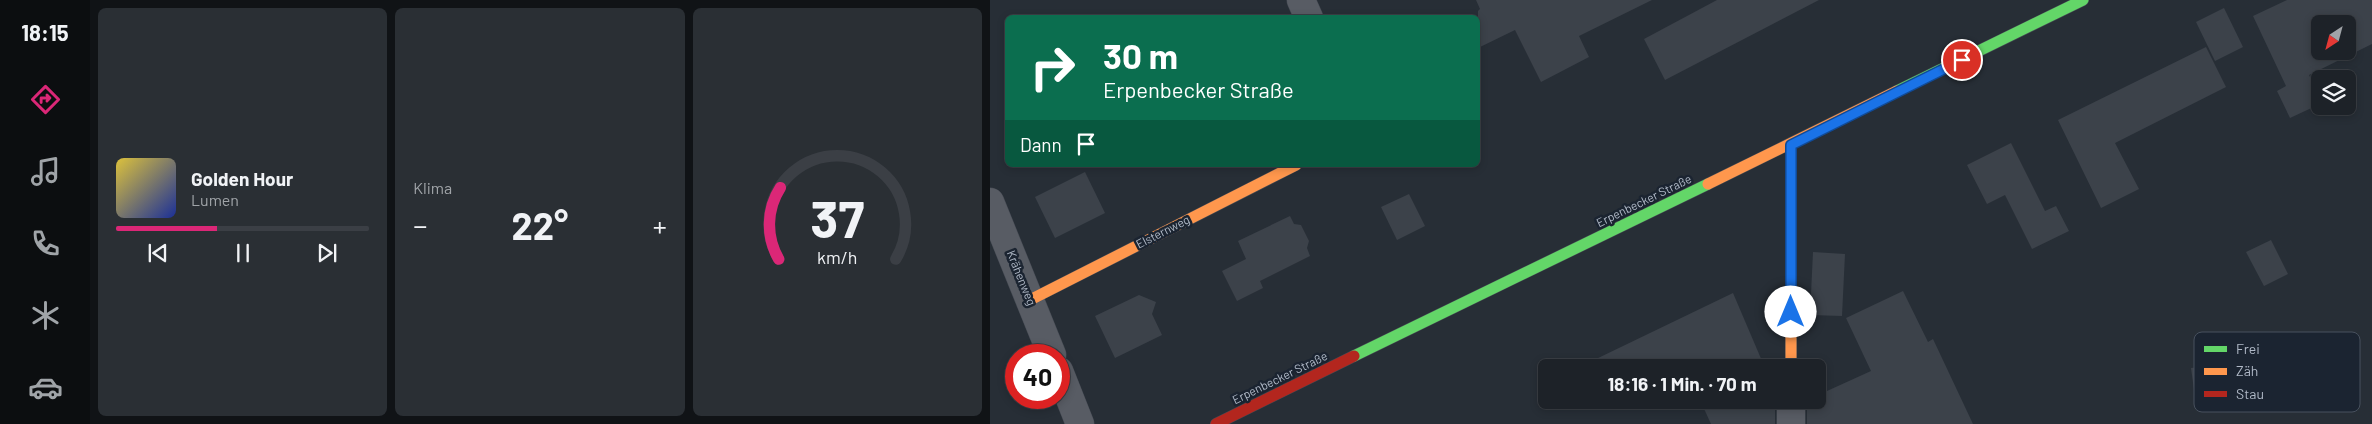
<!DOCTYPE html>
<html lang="de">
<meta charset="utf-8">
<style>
body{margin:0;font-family:Barlow,sans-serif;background:#2a2f34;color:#f1f3f6;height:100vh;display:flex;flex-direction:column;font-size:19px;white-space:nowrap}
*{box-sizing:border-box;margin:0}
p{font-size:16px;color:#a0a4a8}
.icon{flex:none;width:28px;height:28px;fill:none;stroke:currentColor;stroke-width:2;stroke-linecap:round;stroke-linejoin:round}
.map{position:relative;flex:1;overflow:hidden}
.sheet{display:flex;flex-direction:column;gap:8px;padding:8px;background:#101316;width:900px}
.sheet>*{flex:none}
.banner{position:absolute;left:15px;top:15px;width:475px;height:152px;border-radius:8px;box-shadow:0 2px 8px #0003,0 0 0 1px #3b3f45;background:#0b6e4f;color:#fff;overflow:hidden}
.needle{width:32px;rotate:216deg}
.fabs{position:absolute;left:1321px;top:15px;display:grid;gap:10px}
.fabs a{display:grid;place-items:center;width:45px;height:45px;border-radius:8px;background:#1d2228;box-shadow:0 2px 8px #0003,0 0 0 1px #3b3f45;font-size:25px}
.speed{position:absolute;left:15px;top:344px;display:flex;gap:10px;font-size:25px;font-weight:700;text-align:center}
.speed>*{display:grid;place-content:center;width:65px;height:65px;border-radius:50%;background:#1d2228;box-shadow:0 2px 8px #0003,0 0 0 1px #3b3f45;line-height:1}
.speed .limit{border:8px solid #d22;background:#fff;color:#111}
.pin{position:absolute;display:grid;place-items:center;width:42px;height:42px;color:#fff;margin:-21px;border:2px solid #fff;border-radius:50%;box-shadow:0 1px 5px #0007}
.me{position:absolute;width:55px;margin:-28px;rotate:0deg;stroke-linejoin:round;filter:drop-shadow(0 0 4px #0008)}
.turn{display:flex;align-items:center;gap:18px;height:105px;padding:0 15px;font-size:22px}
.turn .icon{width:65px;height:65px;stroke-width:2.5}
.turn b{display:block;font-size:35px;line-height:42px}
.then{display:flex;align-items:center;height:48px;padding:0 15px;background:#0003;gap:10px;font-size:19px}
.big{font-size:38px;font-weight:700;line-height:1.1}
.sheet .widget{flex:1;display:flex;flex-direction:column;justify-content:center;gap:8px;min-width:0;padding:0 18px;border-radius:8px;background:#2a2f34}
.sheet .dial{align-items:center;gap:0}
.dial svg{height:130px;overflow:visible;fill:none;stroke:#3b3f45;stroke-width:7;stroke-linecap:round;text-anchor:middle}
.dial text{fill:#f1f3f6;stroke:none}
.song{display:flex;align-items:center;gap:15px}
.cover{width:60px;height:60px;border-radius:8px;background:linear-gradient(135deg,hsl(50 70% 55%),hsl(230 70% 35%))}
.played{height:5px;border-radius:2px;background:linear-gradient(90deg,#db2777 40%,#3b3f45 40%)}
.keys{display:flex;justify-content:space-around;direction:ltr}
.heat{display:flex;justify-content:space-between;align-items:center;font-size:28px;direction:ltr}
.sheet .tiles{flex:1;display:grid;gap:8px;grid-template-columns:repeat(3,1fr)}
.trip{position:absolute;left:548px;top:359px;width:288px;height:50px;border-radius:8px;background:#1d2228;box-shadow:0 2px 8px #0003,0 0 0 1px #3b3f45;font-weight:700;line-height:50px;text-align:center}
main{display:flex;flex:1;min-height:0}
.menu{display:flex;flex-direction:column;width:90px;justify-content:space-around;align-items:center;background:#0c0e10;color:#a0a4a8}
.menu .icon{width:35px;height:35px}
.menu .active{color:#db2777}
.menu b{font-size:22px;color:#f1f3f6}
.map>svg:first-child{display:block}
.building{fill:#3c424a;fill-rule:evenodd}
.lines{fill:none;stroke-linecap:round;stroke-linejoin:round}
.street-casing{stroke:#454a53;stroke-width:29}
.fast-casing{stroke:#454a53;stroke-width:12}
.slow-casing{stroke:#454a53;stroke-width:12}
.jam-casing{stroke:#454a53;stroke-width:12}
.street{stroke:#585c64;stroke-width:28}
.fast{stroke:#63d668;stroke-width:11}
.slow{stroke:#ff974d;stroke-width:11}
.jam{stroke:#b3261e;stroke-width:11}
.route-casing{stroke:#114b97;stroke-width:12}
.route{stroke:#1a73e8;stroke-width:9}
.labels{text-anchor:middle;stroke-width:5;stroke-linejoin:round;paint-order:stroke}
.street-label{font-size:12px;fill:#b1bac8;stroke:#1b2431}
.key{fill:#1b2431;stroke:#48515e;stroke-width:1}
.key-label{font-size:14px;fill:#b1bac8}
</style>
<main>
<nav class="menu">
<b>18:15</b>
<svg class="icon active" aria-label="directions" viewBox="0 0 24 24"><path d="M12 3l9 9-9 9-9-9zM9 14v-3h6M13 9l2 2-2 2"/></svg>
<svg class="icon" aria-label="music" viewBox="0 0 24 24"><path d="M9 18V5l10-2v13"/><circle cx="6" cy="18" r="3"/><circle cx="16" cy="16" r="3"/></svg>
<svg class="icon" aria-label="phone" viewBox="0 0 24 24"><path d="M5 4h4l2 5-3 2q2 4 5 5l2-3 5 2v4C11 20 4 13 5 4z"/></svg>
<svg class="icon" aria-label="climate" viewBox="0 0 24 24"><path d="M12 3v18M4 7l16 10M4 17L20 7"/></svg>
<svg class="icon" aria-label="car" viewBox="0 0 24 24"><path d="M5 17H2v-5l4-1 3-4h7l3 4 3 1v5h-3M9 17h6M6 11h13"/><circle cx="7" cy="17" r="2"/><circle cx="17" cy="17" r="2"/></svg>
</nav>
<section class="sheet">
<div class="tiles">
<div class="widget">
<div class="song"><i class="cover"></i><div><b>Golden Hour</b><p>Lumen</p></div></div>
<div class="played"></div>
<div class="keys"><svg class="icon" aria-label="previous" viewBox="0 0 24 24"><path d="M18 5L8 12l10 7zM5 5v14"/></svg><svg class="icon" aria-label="pause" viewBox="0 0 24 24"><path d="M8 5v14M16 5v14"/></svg><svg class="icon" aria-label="next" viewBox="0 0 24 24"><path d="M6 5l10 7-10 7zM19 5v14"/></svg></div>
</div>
<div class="widget"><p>Klima</p>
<div class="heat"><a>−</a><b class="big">22°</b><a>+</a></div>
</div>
<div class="widget dial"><svg viewBox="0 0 100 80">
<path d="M14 69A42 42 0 1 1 86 69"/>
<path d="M14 69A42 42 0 0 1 15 25" stroke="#db2777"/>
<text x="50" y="56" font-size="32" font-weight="700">37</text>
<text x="50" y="72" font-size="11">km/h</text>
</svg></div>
</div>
</section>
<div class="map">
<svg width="1382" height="424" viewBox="0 0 1382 424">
<rect width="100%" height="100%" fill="#272e36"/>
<g class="building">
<path d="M 486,0 L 662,0 L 589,36 L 599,57 L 551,82 L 525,30 L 488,48 L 488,11 L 490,9 Z"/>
<path d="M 727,0 L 829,0 L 675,80 L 654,39 Z"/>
<path d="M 1297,0 L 1382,0 L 1382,44 L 1319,75 L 1330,97 L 1330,104 L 1300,118 L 1287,91 L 1296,86 L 1263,16 ZM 1330,24 L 1358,24 L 1358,51 L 1330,51 Z"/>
<path d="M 1234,8 L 1253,47 L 1225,61 L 1206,22 Z"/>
<path d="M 1216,47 L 1236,87 L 1125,143 L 1149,189 L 1111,208 L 1068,120 Z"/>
<path d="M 1021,143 L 1055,211 L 1066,206 L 1079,231 L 1042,249 L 1015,195 L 997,204 L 977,165 Z"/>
<path d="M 95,172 L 115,213 L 65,238 L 45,197 Z"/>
<path d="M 419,194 L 435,226 L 407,240 L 391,207 Z"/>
<path d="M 300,216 L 304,224 L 311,225 L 319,241 L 317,248 L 320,256 L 270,281 L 273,288 L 247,301 L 232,271 L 256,259 L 248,241 Z"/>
<path d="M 1281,240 L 1298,274 L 1274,286 L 1256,252 Z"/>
<path d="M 823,252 L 855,254 L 852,316 L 820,315 Z"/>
<path d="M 913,291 L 938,342 L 943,339 L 983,424 L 817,424 L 817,401 L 826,400 L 826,396 L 881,371 L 856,318 Z"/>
<path d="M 743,293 L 775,368 L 608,368 L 604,360 Z"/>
<path d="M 149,295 L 166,302 L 162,314 L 172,335 L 125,358 L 105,316 Z"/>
<path d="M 1292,357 L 1298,399 L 1207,411 L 1201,368 Z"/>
<path d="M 624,400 L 646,400 L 629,409 Z"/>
<path d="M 710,400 L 785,400 L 785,424 L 721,424 Z"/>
</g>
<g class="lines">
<g class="street-casing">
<g id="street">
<path d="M 311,0 L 319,18"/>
<path d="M 0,202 L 62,355"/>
<path d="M 69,371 L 90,424"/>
<path d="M 801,424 L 801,400"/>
</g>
</g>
<g class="fast-casing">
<g id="fast">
<path d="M 907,91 L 1093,0"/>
<path d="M 364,356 L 718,184"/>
</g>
</g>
<g class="slow-casing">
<g id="slow">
<path d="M 801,145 L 801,368"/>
<path d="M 718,184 L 907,91"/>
<path d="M 40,300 L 306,165"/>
</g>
</g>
<g class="jam-casing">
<path id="jam" d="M 226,424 L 364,356"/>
</g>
<use href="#street" class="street"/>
<use href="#fast" class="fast"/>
<use href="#slow" class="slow"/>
<use href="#jam" class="jam"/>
</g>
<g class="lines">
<g class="route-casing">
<path id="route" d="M 801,312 L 801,145 L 972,60"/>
</g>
<use href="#route" class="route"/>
</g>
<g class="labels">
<g class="street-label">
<text transform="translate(654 201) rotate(-26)" y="4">Erpenbecker Straße</text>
<text transform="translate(173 232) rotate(-27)" y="4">Elsternweg</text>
<text transform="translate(31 278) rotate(68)" y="4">Krähenweg</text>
<text transform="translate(290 378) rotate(-26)" y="4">Erpenbecker Straße</text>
</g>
</g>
<rect x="1204" y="332" width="166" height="80" rx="8" class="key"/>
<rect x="1214" y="346" width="23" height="6" fill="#63d668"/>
<rect x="1214" y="368" width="23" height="7" fill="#ff974d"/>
<rect x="1214" y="391" width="23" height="6" fill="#b3261e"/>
<g class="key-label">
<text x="1246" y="354">Frei</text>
<text x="1246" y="376">Zäh</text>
<text x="1246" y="399">Stau</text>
</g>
</svg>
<div class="fabs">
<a><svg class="needle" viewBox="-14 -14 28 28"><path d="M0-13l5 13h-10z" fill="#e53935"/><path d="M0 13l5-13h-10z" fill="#a0a4a8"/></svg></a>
<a><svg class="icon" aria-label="layers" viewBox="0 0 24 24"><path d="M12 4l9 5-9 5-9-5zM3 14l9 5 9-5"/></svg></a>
</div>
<div class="speed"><div class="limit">40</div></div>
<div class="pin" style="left:972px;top:60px;background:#d93025"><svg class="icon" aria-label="arrive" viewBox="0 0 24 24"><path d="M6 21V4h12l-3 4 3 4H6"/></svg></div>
<svg class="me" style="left:801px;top:312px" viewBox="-20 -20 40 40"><circle r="19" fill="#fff"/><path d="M0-13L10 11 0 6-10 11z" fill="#1a73e8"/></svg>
<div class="trip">18:16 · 1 Min. · 70 m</div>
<div class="banner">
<div class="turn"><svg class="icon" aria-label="right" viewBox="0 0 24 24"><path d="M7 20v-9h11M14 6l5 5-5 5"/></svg><div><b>30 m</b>Erpenbecker Straße</div></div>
<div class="then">Dann<svg class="icon" aria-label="arrive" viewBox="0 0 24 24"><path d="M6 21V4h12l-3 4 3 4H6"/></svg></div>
</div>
</div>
</main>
